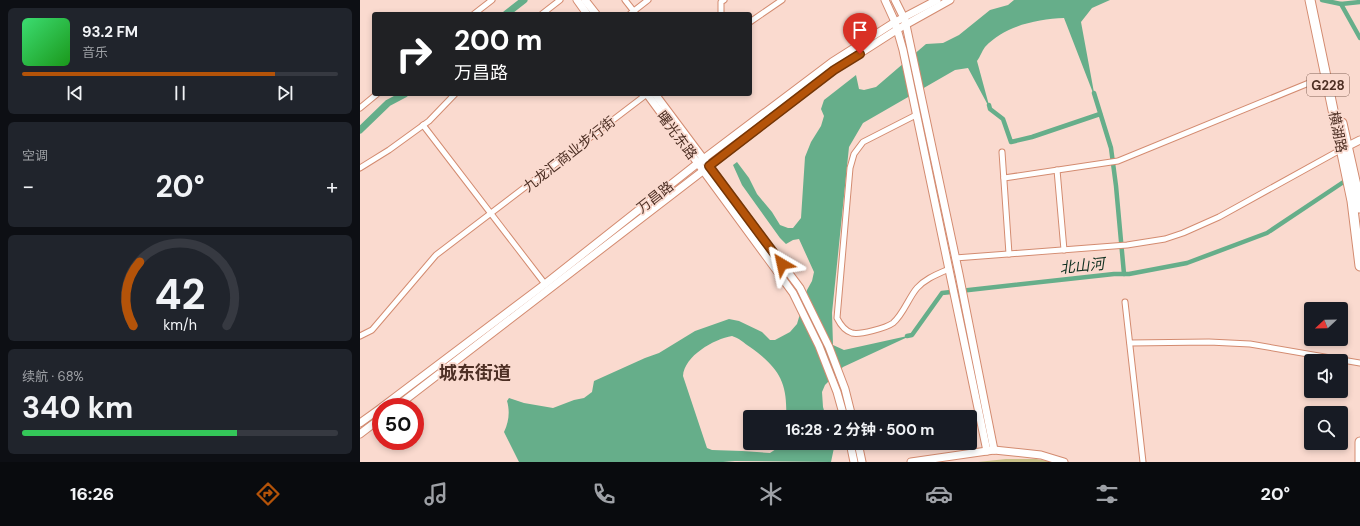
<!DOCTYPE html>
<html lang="zh">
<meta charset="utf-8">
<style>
body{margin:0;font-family:"DM Sans","Noto Sans SC",sans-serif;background:#20242c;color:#f1f3f6;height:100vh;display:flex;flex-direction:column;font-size:15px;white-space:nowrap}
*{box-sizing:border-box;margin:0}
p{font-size:13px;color:#9ea1a6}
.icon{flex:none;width:22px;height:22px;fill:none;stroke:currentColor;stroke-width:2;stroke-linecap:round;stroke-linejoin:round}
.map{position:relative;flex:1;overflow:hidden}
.panel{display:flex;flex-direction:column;gap:8px;padding:8px;background:#0d0f14;width:360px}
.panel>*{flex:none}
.hud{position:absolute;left:12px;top:12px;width:380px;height:84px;border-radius:4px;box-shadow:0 2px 6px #0003;background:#202124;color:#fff;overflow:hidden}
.needle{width:26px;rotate:248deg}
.buttons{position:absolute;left:944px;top:302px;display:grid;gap:8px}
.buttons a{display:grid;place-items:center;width:44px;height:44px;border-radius:4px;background:#171b24;box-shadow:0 2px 6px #0003;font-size:20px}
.speed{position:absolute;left:12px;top:398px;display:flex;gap:8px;font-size:20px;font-weight:700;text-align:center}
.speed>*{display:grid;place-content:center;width:52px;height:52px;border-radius:50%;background:#171b24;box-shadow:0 2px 6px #0003;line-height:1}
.speed .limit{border:6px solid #d22;background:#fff;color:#111}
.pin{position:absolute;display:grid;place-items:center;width:34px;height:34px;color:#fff;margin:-41px -17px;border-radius:50% 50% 50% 0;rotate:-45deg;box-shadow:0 0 4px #0007}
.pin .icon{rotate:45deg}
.me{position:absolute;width:44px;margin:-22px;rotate:324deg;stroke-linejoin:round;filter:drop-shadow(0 0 3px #0008)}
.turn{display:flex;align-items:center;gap:14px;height:84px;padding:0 16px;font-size:18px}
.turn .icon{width:52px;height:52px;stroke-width:2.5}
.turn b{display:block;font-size:28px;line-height:34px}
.big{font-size:30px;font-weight:700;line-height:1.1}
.panel .widget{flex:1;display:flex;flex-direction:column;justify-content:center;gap:6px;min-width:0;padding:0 14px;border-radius:6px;background:#20242c}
.panel .dial{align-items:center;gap:0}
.dial svg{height:104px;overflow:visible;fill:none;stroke:#363941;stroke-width:7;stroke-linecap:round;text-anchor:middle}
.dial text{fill:#f1f3f6;stroke:none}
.song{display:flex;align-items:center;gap:12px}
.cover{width:48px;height:48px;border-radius:6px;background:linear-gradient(135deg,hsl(140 70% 55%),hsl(120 70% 35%))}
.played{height:4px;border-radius:2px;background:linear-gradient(90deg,#b45309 80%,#363941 80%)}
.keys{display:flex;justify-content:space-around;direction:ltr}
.heat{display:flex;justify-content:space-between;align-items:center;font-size:22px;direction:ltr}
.charge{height:6px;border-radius:3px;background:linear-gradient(90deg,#34c759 68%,#363941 0)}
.trip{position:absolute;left:383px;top:410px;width:234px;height:40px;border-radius:4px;background:#171b24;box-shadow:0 2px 6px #0003;font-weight:700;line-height:40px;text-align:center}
.menu{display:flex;height:64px;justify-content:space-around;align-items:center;background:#090b0e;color:#9ea1a6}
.menu .icon{width:28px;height:28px}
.menu .active{color:#b45309}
.menu b{font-size:18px;color:#f1f3f6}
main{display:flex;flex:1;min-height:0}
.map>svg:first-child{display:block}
.green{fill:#c8c087}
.water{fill:#66ae8a}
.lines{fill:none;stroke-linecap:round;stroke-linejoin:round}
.canal{stroke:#66ae8a;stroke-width:4.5}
.river{stroke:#66ae8a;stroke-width:7}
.street-casing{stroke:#d38b70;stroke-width:7}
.secondary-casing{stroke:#d38b70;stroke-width:9}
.highway-casing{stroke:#d38b70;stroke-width:11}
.street{stroke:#fff;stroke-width:5}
.secondary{stroke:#fff;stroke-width:7}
.highway{stroke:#fff;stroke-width:9}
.route-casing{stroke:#753606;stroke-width:10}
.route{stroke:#b45309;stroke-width:7}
.labels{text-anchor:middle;stroke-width:3.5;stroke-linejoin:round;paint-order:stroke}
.shield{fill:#fadacf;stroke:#816257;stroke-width:1}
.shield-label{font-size:13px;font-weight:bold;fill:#4d2f24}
.street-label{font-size:14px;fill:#4d2f24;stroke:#fadacf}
.water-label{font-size:15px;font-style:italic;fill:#0f3021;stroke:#fadacf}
.district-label{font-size:18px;font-weight:bold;fill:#4d2f24;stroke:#fadacf}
</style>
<main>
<section class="panel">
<div class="widget">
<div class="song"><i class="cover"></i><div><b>93.2 FM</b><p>音乐</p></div></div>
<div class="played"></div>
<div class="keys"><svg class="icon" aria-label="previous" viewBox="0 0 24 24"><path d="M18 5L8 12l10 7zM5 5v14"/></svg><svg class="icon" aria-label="pause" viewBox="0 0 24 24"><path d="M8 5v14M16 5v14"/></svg><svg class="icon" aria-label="next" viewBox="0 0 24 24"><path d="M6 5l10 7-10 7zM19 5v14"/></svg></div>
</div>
<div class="widget"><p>空调</p>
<div class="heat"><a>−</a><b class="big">20°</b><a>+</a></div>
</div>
<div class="widget dial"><svg viewBox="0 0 100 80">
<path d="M14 69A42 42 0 1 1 86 69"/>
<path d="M14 69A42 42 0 0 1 19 20" stroke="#b45309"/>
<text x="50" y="56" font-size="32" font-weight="700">42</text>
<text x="50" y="72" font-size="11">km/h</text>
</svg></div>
<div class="widget"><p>续航 · 68%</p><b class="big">340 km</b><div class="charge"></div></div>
</section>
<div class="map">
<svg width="1000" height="462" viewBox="0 0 1000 462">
<rect width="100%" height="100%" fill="#fadacf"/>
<path class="green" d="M 646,459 L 676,459 L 694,462 L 618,462 Z"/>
<path class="water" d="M 654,0 L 750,0 L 732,8 L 721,22 L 735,98 L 704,18 C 677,19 644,26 625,47 C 622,51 620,57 617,61 L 630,109 L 608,68 L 595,70 L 503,123 L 489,147 L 472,313 L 473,345 L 484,350 L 552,335 L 483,367 L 465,385 L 462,392 L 463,407 L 466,417 L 426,417 C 428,382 418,367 390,347 C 384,343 379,338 372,336 C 354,339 324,356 323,376 L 347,448 L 352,450 L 382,451 L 410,453 L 416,449 L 419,443 L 475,443 L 471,462 L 375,461 L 363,462 L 159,462 L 144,432 C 149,422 150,411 147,401 L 149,398 L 164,403 L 193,408 L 214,400 L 224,398 L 232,392 L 234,381 L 285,358 L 299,353 L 335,331 L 369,319 L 379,321 L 402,332 L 410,340 L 415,340 L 430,332 L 437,324 L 447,290 L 452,281 L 454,272 L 439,239 L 433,240 L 426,244 L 420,238 L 382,185 L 373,165 L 377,162 L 389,178 L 397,194 L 412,212 L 420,225 L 428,228 L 433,228 L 441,218 L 445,157 L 451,142 L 461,126 L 464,116 L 461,109 L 464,100 L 496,75 L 499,89 L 504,90 L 516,87 L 566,44 L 583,43 L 599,35 L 630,10 L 648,5 Z"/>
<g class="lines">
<g class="canal">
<path d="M 962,0 L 981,4 L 1000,2"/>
<path d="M 981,4 L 1000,38"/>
<path d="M 734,93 L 751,148 L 756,186 L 764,274"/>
<path d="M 629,105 L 630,109 L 643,119 L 651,142 L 672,137 L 740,114"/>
<path d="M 547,336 L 552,335 L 582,293 L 754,274 L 769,274 L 827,263 L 907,233 L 988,179"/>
</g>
<g class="river">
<path d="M 146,14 L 164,0"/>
<path d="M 0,130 L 28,103 L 45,94"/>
</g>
<g class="street-casing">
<g id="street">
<path d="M 265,0 L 276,14"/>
<path d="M 114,14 L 132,0"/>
<path d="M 182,14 L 200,0"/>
<path d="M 270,14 L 288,0"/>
<path d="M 361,14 L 361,2 L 364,0"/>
<path d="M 390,22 L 422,0"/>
<path d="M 0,108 L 17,94"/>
<path d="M 556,115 L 503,142 L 494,154 L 490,168 L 477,318 C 480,324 485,331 492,333 C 500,335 526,328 533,323 C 543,315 549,297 557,288 C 566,278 578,274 589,269"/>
<path d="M 63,125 L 185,284"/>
<path d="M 642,152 L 649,254"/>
<path d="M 0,168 L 29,150 L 69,121 L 95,94"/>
<path d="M 697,170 L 704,250"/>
<path d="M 644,178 L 758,161 L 966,76"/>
<path d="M 595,258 L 767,245 L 805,239 L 823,233 L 859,217 L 982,149"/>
<path d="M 765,302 L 783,462"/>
<path d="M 0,336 L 12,330 L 76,255 L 287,94"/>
<path d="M 770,343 L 849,342 L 890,344 L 1000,363"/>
</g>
</g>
<g class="secondary-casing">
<g id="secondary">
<path d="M 217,0 L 227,14"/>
<path d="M 225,0 L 236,14"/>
<path d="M 525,0 L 535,22 L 543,50 L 627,451"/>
<path d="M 535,0 L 544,18 L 546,25 L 599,274 L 634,450"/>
<path d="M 287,94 L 433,293 L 459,346 L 477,392 L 484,417"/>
<path d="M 295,94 L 440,288 L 469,347 L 485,389 L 492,417"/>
<path d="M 984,148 L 1000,140"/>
<path d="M 22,407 L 185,284 L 338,163 L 472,62 L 535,22 L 577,0"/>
<path d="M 36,407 L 474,70 L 538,29 L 590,0"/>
<path d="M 0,423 L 21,408"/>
<path d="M 0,434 L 21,418"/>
<path d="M 490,443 L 494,462"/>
<path d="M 498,443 L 502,462"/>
<path d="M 551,462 L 634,450 L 681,455 L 704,462"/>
</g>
</g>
<g class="highway-casing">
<g id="highway">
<path d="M 950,0 L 992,201 L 1000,266"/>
<path d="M 982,123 L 997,190 L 999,208"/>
<path d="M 1000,462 L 1000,442"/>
</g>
</g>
<use href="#street" class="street"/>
<use href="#secondary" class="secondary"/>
<use href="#highway" class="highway"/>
</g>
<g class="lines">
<g class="route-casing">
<path id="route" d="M 422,264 L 349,166 L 474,70 L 500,54"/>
</g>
<use href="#route" class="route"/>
</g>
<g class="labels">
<rect class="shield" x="947" y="74" width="42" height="22" rx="3"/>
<g class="shield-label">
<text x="968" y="90">G228</text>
</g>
<g class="street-label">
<text transform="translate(978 132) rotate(79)" y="5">横湖路</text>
<text transform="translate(317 135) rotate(53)" y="5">曙光东路</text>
<text transform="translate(209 154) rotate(-38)" y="5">九龙汇商业步行街</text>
<text transform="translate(295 197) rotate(-38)" y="5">万昌路</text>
</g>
<g class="water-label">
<text transform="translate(722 266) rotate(-6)" y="5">北山河</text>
</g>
<g class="district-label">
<text x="115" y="379">城东街道</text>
</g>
</g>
</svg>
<div class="buttons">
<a><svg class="needle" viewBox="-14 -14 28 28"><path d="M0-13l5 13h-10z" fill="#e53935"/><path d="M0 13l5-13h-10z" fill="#9ea1a6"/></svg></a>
<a><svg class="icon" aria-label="sound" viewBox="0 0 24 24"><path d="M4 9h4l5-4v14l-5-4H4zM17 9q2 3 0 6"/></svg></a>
<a><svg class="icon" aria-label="search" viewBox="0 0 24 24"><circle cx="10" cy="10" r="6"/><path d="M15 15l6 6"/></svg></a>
</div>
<div class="speed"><div class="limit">50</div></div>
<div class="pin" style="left:500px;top:54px;background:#d93025"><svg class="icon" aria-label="arrive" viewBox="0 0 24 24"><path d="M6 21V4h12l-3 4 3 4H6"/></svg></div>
<svg class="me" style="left:422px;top:264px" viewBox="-20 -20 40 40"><path d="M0-17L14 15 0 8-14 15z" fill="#b45309" stroke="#fff" stroke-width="4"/></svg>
<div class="trip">16:28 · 2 分钟 · 500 m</div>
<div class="hud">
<div class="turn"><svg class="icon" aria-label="right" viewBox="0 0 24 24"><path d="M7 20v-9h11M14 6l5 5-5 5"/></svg><div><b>200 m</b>万昌路</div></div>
</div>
</div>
</main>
<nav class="menu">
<b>16:26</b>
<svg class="icon active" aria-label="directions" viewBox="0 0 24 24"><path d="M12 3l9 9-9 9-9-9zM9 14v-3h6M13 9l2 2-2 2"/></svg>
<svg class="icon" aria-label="music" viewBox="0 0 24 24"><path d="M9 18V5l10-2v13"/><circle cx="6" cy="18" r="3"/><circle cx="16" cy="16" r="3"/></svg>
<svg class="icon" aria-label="phone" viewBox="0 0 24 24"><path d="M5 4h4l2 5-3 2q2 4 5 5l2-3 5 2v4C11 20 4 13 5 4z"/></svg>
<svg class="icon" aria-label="climate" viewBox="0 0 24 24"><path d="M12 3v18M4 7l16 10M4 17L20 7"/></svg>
<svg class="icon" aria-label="car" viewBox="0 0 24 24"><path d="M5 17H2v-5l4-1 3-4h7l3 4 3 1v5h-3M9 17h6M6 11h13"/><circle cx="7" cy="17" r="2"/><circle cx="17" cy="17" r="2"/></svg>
<svg class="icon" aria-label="filters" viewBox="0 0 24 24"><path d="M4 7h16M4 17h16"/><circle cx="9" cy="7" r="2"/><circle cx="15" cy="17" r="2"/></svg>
<b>20°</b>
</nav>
